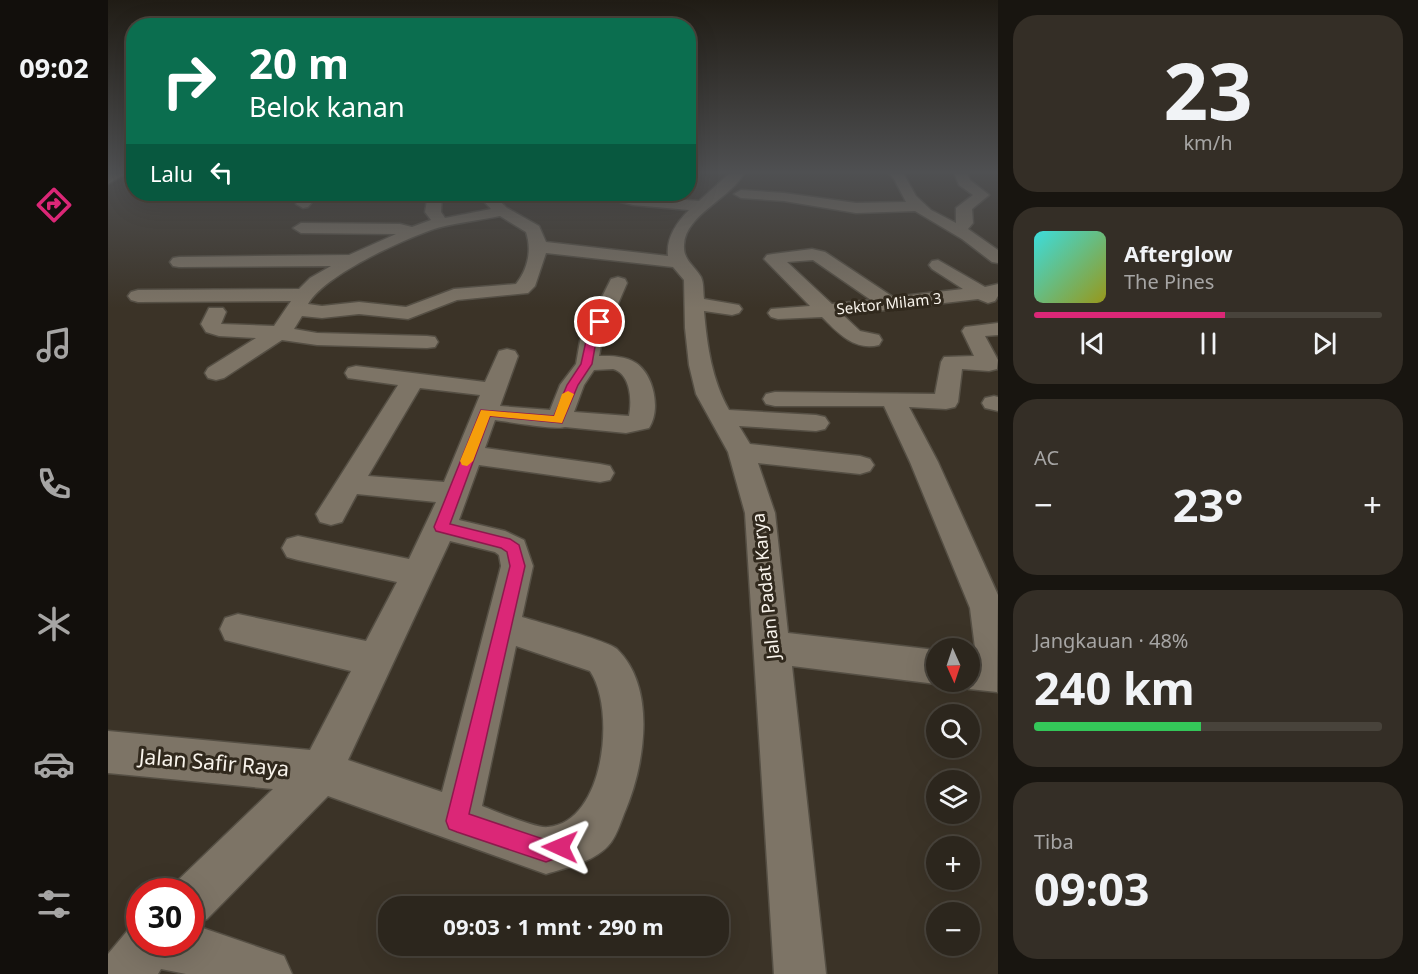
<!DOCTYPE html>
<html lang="id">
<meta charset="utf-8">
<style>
body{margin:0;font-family:"Noto Sans",sans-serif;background:#342e26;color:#f1f3f6;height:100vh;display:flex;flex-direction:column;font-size:22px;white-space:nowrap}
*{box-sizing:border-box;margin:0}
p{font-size:20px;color:#a6a5a4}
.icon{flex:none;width:33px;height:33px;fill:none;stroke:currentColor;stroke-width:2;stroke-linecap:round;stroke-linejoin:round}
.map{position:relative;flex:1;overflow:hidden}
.panel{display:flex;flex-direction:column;gap:15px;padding:15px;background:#181510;width:420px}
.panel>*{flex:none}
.hud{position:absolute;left:18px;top:18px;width:570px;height:183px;border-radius:24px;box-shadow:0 6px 24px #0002,0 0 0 2px #48433b;background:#0b6e4f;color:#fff;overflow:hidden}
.needle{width:39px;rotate:177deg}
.controls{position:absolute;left:818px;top:638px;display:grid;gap:12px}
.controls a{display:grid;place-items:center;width:54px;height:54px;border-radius:50%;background:#2c261d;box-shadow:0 6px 24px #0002,0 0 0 2px #48433b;font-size:30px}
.speed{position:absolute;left:18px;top:878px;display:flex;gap:12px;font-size:30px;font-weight:700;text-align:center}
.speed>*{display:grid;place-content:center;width:78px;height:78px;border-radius:50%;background:#2c261d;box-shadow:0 6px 24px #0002,0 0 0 2px #48433b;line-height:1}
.speed .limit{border:9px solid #d22;background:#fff;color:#111}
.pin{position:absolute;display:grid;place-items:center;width:51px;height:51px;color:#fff;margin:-26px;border:3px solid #fff;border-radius:50%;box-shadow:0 2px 6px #0007}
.me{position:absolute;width:66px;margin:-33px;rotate:271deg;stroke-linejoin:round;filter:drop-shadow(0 0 4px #0008)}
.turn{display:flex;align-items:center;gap:21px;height:126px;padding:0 24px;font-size:27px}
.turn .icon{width:78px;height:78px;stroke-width:2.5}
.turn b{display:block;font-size:42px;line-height:51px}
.then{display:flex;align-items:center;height:57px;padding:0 24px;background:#0003;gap:12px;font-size:22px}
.big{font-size:45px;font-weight:700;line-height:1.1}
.panel .card{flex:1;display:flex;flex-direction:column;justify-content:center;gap:9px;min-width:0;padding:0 21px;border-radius:24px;background:#342e26}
.panel .dial{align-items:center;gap:0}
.dial b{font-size:78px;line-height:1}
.song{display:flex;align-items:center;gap:18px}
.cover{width:72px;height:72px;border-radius:9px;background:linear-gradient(135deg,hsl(180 70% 55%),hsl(60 70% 35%))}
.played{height:6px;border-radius:3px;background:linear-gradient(90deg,#db2777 55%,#48433b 55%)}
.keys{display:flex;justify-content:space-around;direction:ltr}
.heat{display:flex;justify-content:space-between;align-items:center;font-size:33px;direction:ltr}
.charge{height:9px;border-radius:4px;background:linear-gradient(90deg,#34c759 48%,#48433b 0)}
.trip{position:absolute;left:270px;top:896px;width:351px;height:60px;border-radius:24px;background:#2c261d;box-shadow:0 6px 24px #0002,0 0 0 2px #48433b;font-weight:700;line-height:60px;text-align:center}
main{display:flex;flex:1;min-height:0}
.tabs{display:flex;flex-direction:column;width:108px;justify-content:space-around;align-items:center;background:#120f0c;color:#a6a5a4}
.tabs .icon{width:42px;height:42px}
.tabs .current{color:#db2777}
.tabs b{font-size:27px;color:#f1f3f6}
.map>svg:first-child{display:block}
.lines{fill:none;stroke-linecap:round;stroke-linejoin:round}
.minor-casing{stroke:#554f44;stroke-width:3}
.minor{fill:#7d7466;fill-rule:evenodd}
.route{fill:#db2777;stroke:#8e194d;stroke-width:1.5}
.slow{fill:#f59e0b}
.labels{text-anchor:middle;stroke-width:6;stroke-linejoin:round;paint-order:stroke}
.far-street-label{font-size:15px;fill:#f8f3eb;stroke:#31291d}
.street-label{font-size:18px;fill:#f8f3eb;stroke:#31291d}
.near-street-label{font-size:21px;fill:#f8f3eb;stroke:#31291d}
</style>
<main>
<nav class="tabs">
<b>09:02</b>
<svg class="icon current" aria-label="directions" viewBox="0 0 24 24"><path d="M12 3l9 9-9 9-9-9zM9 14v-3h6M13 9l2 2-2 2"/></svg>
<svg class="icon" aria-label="music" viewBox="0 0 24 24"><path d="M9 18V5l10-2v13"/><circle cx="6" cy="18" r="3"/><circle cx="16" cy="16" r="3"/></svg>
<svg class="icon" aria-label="phone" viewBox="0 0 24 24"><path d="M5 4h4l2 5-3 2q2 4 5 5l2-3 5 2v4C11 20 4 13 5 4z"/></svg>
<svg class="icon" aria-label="climate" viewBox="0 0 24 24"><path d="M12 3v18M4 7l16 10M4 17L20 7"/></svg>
<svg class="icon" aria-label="car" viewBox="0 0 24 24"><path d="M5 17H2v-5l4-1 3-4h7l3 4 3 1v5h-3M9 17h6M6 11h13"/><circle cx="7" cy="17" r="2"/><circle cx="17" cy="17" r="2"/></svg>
<svg class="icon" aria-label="filters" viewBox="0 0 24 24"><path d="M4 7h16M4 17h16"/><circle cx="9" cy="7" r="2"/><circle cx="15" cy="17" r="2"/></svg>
</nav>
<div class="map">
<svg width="890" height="974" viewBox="0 0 890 974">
<rect width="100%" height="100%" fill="#3b3327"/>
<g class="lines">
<g class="minor-casing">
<g id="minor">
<path d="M 5,171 L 22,171 L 0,184 L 0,174 Z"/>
<path d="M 624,171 L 637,171 C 625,198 577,214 576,245 C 575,260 586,265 593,277 C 596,283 595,292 596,299 L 631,305 L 634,309 L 631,313 L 624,315 L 596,311 C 599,346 604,380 621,410 L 708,415 L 717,417 L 721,423 L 717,429 L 708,431 L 631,426 L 642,444 L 752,456 L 762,459 L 766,465 L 762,471 L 752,474 L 650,463 L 667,513 L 680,633 L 828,650 L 828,681 L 836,681 L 828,684 L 684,666 L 718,974 L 666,974 L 637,513 L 620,452 L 588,394 L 581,365 L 577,328 L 576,280 L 565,267 L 438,253 L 427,286 L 420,293 L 349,300 L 300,319 L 251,314 L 214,318 L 194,316 L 186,329 L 209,333 L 319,336 L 327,337 L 330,342 L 327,347 L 319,348 L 209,345 L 174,340 L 116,378 L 108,380 L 100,378 L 97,373 L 100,368 L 148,338 L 111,336 L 98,332 L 93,324 L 101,308 L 115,308 L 118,312 L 113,324 L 166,326 L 183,301 L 30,302 L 23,300 L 20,296 L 23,292 L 30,290 L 191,289 L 202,278 L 223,266 L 71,267 L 65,266 L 62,262 L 65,258 L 71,257 L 241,255 L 288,234 L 193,233 L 185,228 L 193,223 L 292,224 L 304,227 L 323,220 L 317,212 L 320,194 L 334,194 L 333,212 L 337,218 L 383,209 L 369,194 L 384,194 L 399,208 L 431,226 L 438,242 L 560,256 C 558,238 568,223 581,210 L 525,205 L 497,198 L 496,194 L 591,201 ZM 392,216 L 418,232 C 424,250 420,269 408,284 L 346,289 L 298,307 L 251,302 L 214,306 L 200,304 C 217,275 290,242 323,230 C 344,223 369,221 392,216 Z"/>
<path d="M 779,171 L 794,171 L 808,196 L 823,210 L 848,223 L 848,208 L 865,195 L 851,185 L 845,171 L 858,171 L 862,180 L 881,195 L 864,209 L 865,223 L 860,229 L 890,250 L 890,263 L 884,262 L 854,239 L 807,211 L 748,213 L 676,201 L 633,198 L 626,194 L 633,190 L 676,193 L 748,203 L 798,202 L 786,179 Z"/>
<path d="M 196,194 L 210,194 L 200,207 L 195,208 L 188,204 Z"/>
<path d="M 704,249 L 717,252 L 785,297 L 855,289 L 824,269 L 821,265 L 824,261 L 830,260 L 877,287 L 890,284 L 890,296 L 887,301 L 880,303 L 870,299 L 735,315 L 752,331 L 771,335 L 774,340 L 771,345 C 746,351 730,333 714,317 L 670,319 L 663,317 L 660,313 L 663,309 L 702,306 L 656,259 L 659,255 L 665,254 ZM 705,260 L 763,300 L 724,304 L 679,262 Z"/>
<path d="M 510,277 L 517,279 L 519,283 L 494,341 L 491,356 C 504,356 518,356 528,363 C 546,375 553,410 541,428 L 518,433 L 457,427 C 447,430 401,422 387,420 L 377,448 L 492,464 L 502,466 L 506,473 L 502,480 L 492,482 L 371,465 L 351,520 L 397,531 L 416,540 L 425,566 L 414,617 C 430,622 501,641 509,649 C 550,689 536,768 516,814 C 512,824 508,838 500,846 C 485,862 458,868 438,874 L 220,796 L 99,919 L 86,925 L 176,956 L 184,974 L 78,974 L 53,969 L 50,974 L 0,974 L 0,954 L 25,924 L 32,922 L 32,942 L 82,942 L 82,891 L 62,891 L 65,885 L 165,789 L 0,773 L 0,731 L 202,750 L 243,671 L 117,640 L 112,629 L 117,618 L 130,614 L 258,641 L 289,582 L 190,560 L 179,557 L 174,548 L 179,539 L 190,536 L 301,559 L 328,502 L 249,494 L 234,522 L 223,525 L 212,522 L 208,514 L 290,385 L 240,378 L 237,373 L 240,368 L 248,366 L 377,382 L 391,351 L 399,349 L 407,351 L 410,356 L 392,406 L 442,410 L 452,385 L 468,364 L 472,341 L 503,279 ZM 505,369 C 523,374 524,401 521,416 L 466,412 L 476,385 L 486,370 ZM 312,388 L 372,395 L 336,482 L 260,476 ZM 342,541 L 387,552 L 391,555 L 393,566 L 334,792 L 240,760 ZM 408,646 L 482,671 C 508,709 497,822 440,827 C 429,829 387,811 374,806 Z"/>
<path d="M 890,323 L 890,335 L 877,336 L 890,360 L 889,369 L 881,371 L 854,369 L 850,402 L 847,407 L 838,409 L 801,407 L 830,462 L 890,595 L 889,692 L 861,689 L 848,684 L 846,681 L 861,681 L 861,655 L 868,656 L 862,608 L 802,462 L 776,406 L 667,406 L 658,404 L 655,399 L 658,394 L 667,392 L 827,394 L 833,362 L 836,357 L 866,356 L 854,331 L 857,327 Z"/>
<path d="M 886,396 L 890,397 L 890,411 L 877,408 L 874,403 L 877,398 Z"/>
</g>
</g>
<use href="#minor" class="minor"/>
</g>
<linearGradient id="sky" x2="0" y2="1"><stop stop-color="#201c15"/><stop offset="0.56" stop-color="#4f5052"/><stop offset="1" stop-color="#4f5052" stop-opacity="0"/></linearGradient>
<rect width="890" height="308" fill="url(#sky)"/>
<path class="route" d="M 489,320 L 497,322 L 488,341 L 484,364 L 470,385 L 454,423 L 382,416 L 342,524 L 402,539 L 411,545 L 417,566 L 361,814 L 438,840 L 452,836 L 460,839 L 463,847 L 460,854 L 438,862 L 349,832 L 341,829 L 338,821 L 402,566 L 399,552 L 393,548 L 328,531 L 326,527 L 373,410 L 446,416 L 459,385 L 473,364 L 478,341 Z"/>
<path class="slow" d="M 460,391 L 466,394 L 454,423 L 382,416 L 365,461 L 359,466 L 354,465 L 352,461 L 373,410 L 446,416 L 454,394 Z"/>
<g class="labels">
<g class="far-street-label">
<text transform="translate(781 304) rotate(-6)" y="5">Sektor Milam 3</text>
</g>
<g class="street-label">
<text transform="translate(658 586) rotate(-96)" y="6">Jalan Padat Karya</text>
</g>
<g class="near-street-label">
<text transform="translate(106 763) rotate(5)" y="7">Jalan Safir Raya</text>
</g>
</g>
</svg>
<div class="controls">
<a><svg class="needle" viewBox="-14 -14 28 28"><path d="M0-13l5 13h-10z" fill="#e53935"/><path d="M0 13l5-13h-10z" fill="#a6a5a4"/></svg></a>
<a><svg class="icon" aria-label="search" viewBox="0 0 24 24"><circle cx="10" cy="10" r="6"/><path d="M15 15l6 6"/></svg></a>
<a><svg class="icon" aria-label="layers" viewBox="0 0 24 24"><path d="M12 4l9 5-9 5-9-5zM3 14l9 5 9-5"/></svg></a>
<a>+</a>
<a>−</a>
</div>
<div class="speed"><div class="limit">30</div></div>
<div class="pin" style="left:492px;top:322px;background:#d93025"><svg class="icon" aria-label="arrive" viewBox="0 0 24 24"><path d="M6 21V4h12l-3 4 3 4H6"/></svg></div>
<svg class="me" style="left:452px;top:847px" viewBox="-20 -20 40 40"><path d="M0-17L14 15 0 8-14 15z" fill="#db2777" stroke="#fff" stroke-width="4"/></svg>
<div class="trip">09:03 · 1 mnt · 290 m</div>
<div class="hud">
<div class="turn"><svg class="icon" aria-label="right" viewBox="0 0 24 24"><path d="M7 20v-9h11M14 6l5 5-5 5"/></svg><div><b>20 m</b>Belok kanan</div></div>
<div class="then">Lalu<svg class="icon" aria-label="left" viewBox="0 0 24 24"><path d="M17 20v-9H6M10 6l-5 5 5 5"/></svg></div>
</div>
</div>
<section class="panel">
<div class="card dial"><b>23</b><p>km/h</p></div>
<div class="card">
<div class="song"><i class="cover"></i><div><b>Afterglow</b><p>The Pines</p></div></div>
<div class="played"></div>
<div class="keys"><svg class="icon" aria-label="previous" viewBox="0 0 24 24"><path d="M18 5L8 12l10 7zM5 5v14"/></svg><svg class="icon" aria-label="pause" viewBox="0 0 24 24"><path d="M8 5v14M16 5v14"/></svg><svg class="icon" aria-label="next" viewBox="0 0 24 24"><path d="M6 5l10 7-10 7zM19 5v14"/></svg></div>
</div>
<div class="card"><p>AC</p>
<div class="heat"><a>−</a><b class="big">23°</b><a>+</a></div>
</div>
<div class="card"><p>Jangkauan · 48%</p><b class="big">240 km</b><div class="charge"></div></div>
<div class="card"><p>Tiba</p><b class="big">09:03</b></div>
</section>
</main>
